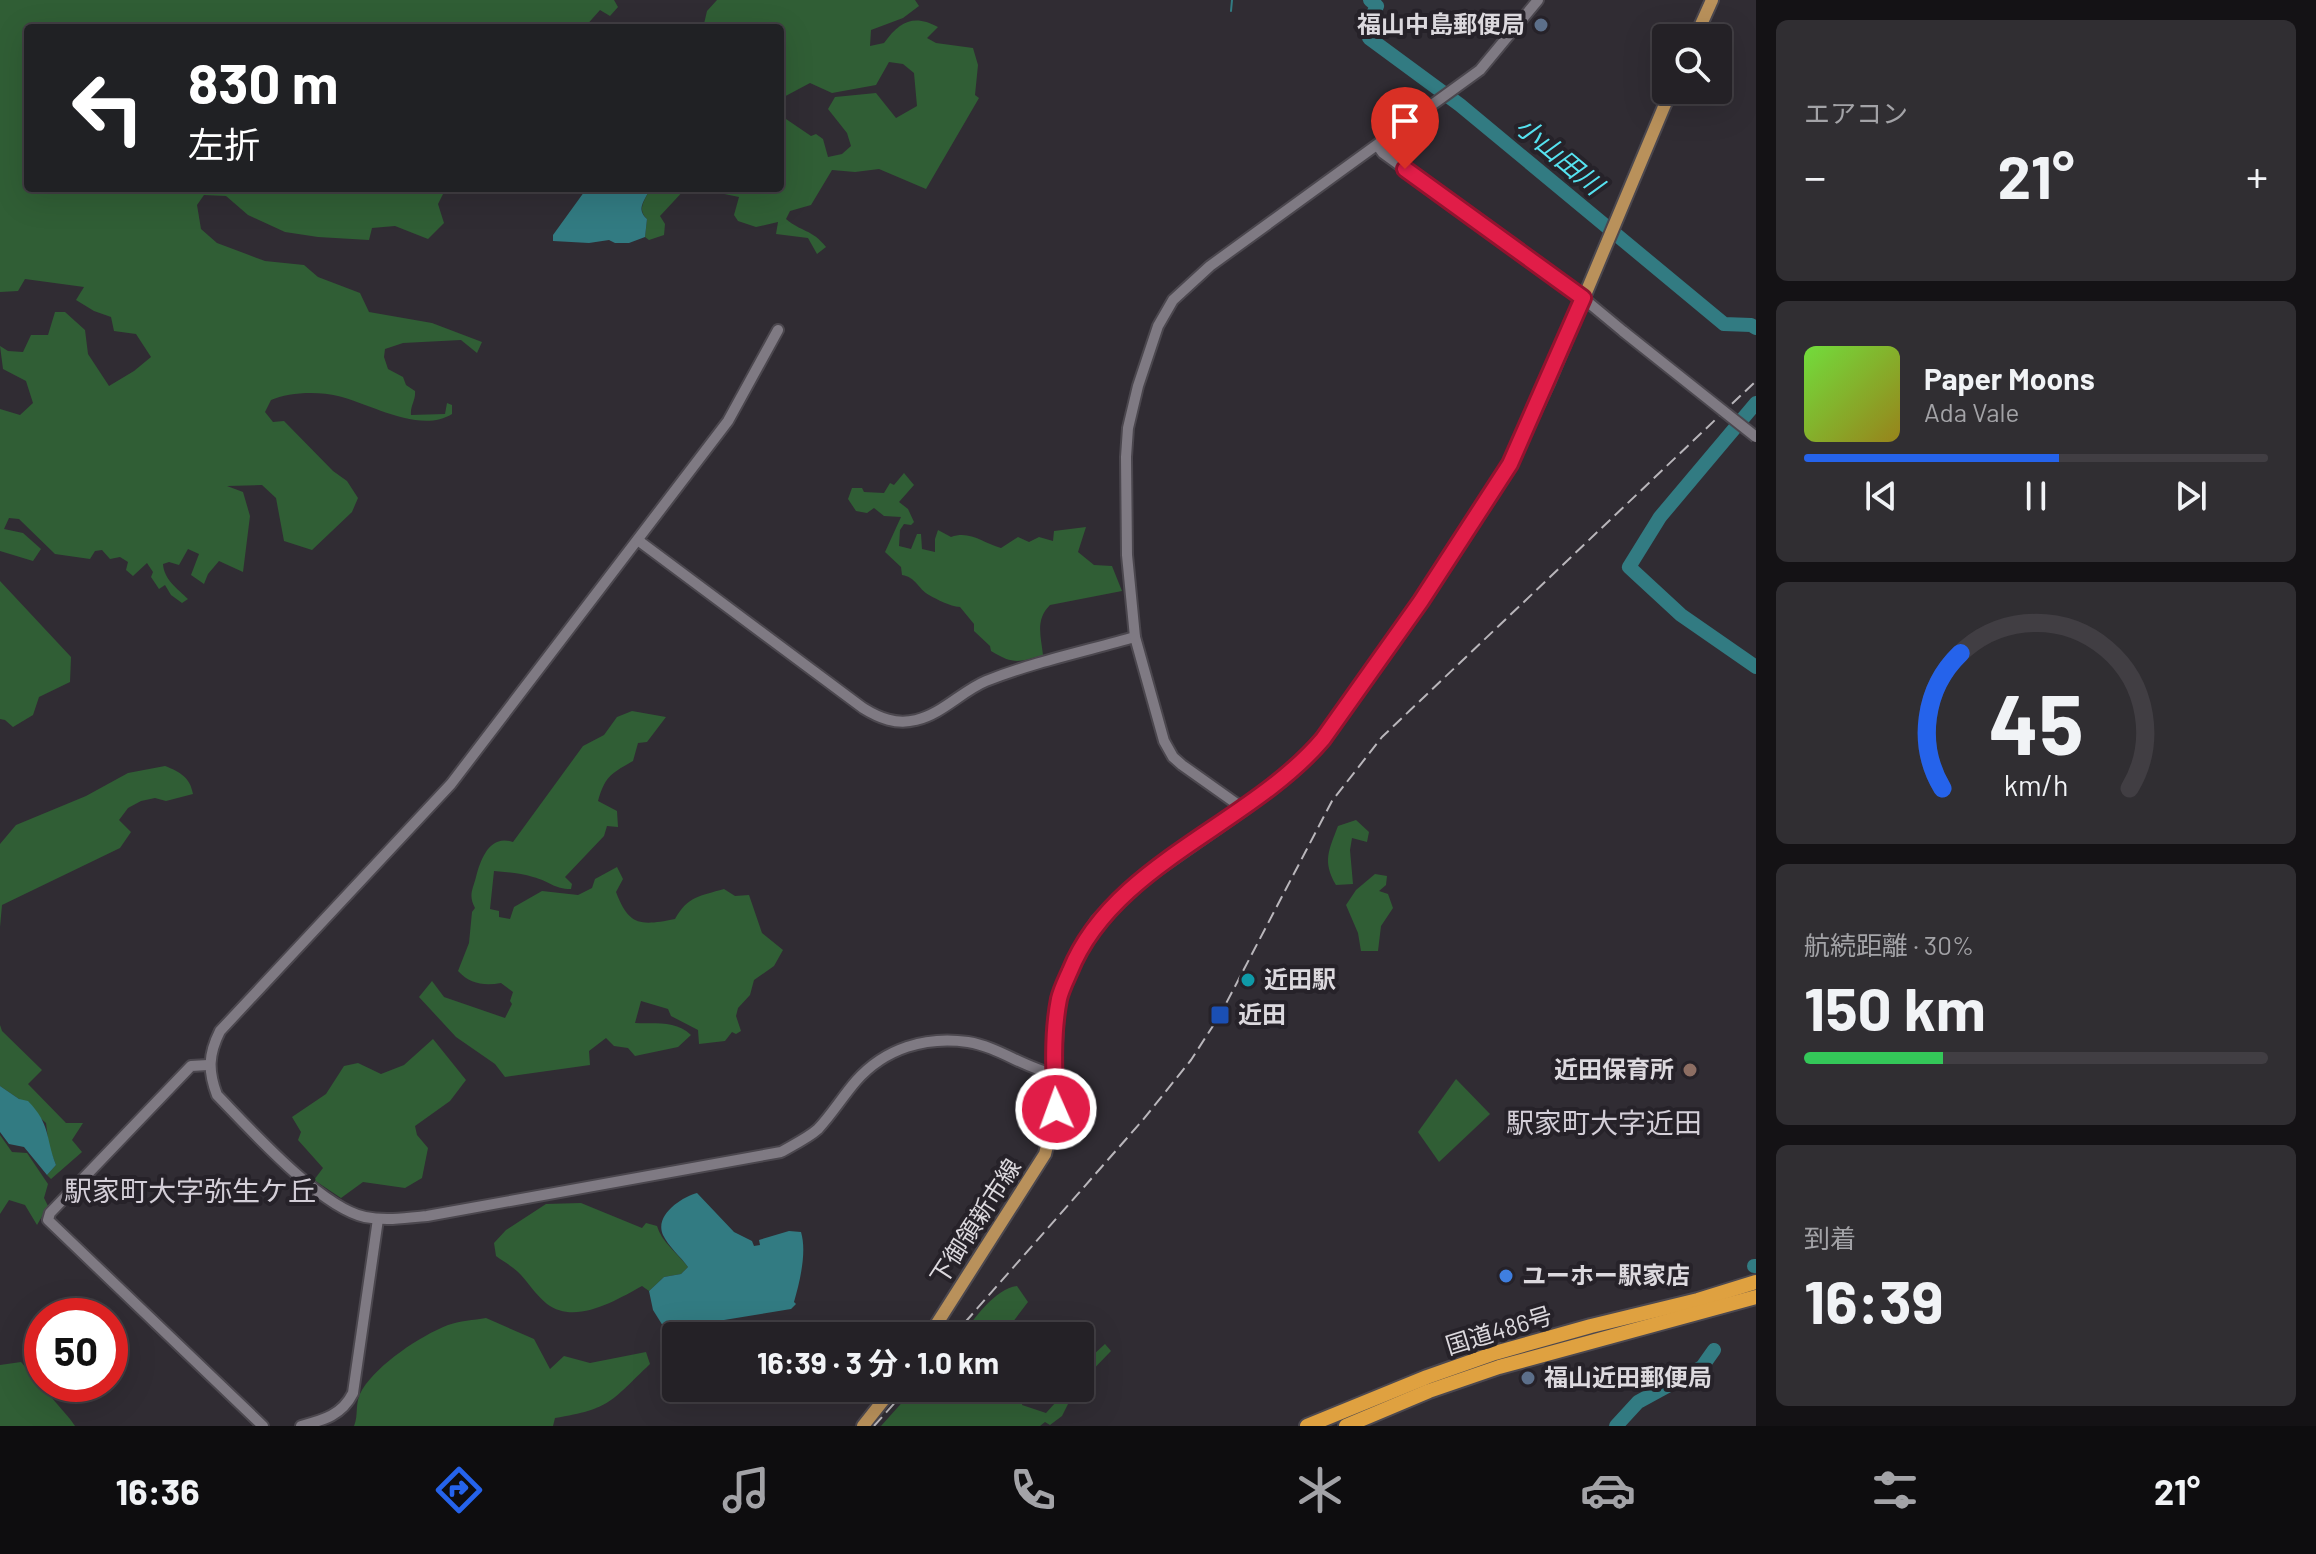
<!DOCTYPE html>
<html lang="ja">
<meta charset="utf-8">
<style>
body{margin:0;font-family:Barlow,"Noto Sans JP",sans-serif;background:#302e32;color:#f1f3f6;height:100vh;display:flex;flex-direction:column;font-size:30px;white-space:nowrap}
*{box-sizing:border-box;margin:0}
p{font-size:26px;color:#a3a3a7}
.icon{flex:none;width:44px;height:44px;fill:none;stroke:currentColor;stroke-width:2;stroke-linecap:round;stroke-linejoin:round}
.map{position:relative;flex:1;overflow:hidden}
.panel{display:flex;flex-direction:column;gap:20px;padding:20px;background:#141215;width:560px}
.panel>*{flex:none}
.top-card{position:absolute;left:24px;top:24px;width:760px;height:168px;border-radius:8px;box-shadow:0 8px 32px #0002,0 0 0 2px #413e43;background:#202124;color:#fff;overflow:hidden}
.fabs{position:absolute;left:1652px;top:24px;display:grid;gap:16px}
.fabs a{display:grid;place-items:center;width:80px;height:80px;border-radius:8px;background:#242126;box-shadow:0 8px 32px #0002,0 0 0 2px #413e43;font-size:40px}
.speed{position:absolute;left:24px;top:1298px;display:flex;gap:16px;font-size:40px;font-weight:700;text-align:center}
.speed>*{display:grid;place-content:center;width:104px;height:104px;border-radius:50%;background:#242126;box-shadow:0 8px 32px #0002,0 0 0 2px #413e43;line-height:1}
.speed .limit{border:12px solid #d22;background:#fff;color:#111}
.pin{position:absolute;display:grid;place-items:center;width:68px;height:68px;color:#fff;margin:-82px -34px;border-radius:50% 50% 50% 0;rotate:-45deg;box-shadow:0 0 8px #0007}
.pin .icon{rotate:45deg}
.me{position:absolute;width:88px;margin:-44px;rotate:358deg;stroke-linejoin:round;filter:drop-shadow(0 0 6px #0008)}
.turn{display:flex;align-items:center;gap:28px;height:168px;padding:0 32px;font-size:36px}
.turn .icon{width:104px;height:104px;stroke-width:2.5}
.turn b{display:block;font-size:56px;line-height:68px}
.big{font-size:60px;font-weight:700;line-height:1.1}
.panel .widget{flex:1;display:flex;flex-direction:column;justify-content:center;gap:12px;min-width:0;padding:0 28px;border-radius:12px;background:#302e32}
.panel .dial{align-items:center;gap:0}
.dial svg{height:208px;overflow:visible;fill:none;stroke:#413e43;stroke-width:7;stroke-linecap:round;text-anchor:middle}
.dial text{fill:#f1f3f6;stroke:none}
.song{display:flex;align-items:center;gap:24px}
.cover{width:96px;height:96px;border-radius:12px;background:linear-gradient(135deg,hsl(100 70% 55%),hsl(50 70% 35%))}
.played{height:8px;border-radius:4px;background:linear-gradient(90deg,#2563eb 55%,#413e43 55%)}
.keys{display:flex;justify-content:space-around;direction:ltr}
.heat{display:flex;justify-content:space-between;align-items:center;font-size:44px;direction:ltr}
.charge{height:12px;border-radius:6px;background:linear-gradient(90deg,#34c759 30%,#413e43 0)}
.trip{position:absolute;left:662px;top:1322px;width:432px;height:80px;border-radius:8px;background:#242126;box-shadow:0 8px 32px #0002,0 0 0 2px #413e43;font-weight:700;line-height:80px;text-align:center}
.menu{display:flex;height:128px;justify-content:space-around;align-items:center;background:#0e0d0f;color:#a3a3a7}
.menu .icon{width:56px;height:56px}
.menu .current{color:#2563eb}
.menu b{font-size:36px;color:#f1f3f6}
main{display:flex;flex:1;min-height:0}
.map>svg:first-child{display:block}
.green{fill:#305e35}
.water{fill:#327b82}
.lines{fill:none;stroke-linecap:round;stroke-linejoin:round}
.stream{stroke:#327b82;stroke-width:2}
.river{stroke:#327b82;stroke-width:14}
.minor-casing{stroke:#4b474e;stroke-width:14}
.major-casing{stroke:#4b474e;stroke-width:16}
.highway-casing{stroke:#4b474e;stroke-width:18}
.minor{stroke:#7f7a83;stroke-width:10}
.major{stroke:#b9915b;stroke-width:12}
.highway{stroke:#dfa140;stroke-width:14}
.rail{stroke:#b9b6bb;stroke-width:2;stroke-dasharray:12 6;stroke-linecap:butt}
.minor-bridge-casing{stroke:#4b474e;stroke-width:14;stroke-linecap:butt}
.minor-bridge{stroke:#7f7a83;stroke-width:10}
.route-casing{stroke:#92132f;stroke-width:20}
.route{stroke:#e11d48;stroke-width:14}
.service-dot{fill:#5c6f8a;stroke:#262229;stroke-width:3}
.culture-dot{fill:#0f9aa8;stroke:#262229;stroke-width:3}
.transit-dot{fill:#1a4fb4;stroke:#262229;stroke-width:3}
.education-dot{fill:#8d6e63;stroke:#262229;stroke-width:3}
.shop-dot{fill:#3f7fe0;stroke:#262229;stroke-width:3}
.labels{text-anchor:middle;stroke-width:8;stroke-linejoin:round;paint-order:stroke}
.poi-label{font-size:24px;font-weight:bold;fill:#dcd9de;stroke:#262229;text-anchor:start}
.street-label{font-size:24px;fill:#dcd9de;stroke:#262229}
.water-label{font-size:26px;font-style:italic;fill:#56e2f0;stroke:#262229}
.quarter-label{font-size:28px;fill:#d3ced7;stroke:#262229}
</style>
<main>
<div class="map">
<svg width="1756" height="1426" viewBox="0 0 1756 1426">
<rect width="100%" height="100%" fill="#302c33"/>
<g class="green">
<path d="M 0,0 L 614,0 L 618,7 L 610,16 L 600,10 L 584,28 L 28,28 L 28,188 L 446,188 L 438,204 L 444,223 L 428,239 L 395,226 L 372,228 L 369,240 L 318,237 L 285,232 L 248,215 L 226,196 L 204,195 L 197,205 L 201,229 L 217,243 L 265,261 L 304,265 L 318,277 L 360,293 L 369,312 L 432,323 L 482,342 L 477,353 L 461,340 L 403,343 L 385,349 L 384,357 L 388,369 L 403,377 L 406,385 L 415,391 C 416,400 410,406 411,415 L 445,414 L 447,403 L 452,405 L 452,414 C 420,434 371,404 338,396 C 319,391 288,392 271,400 L 265,412 L 273,422 L 284,421 L 333,471 L 347,481 L 358,498 L 352,512 L 312,550 L 284,541 L 276,498 L 262,485 L 227,486 L 243,492 L 250,516 L 243,572 L 219,561 L 208,574 L 204,584 L 191,575 L 199,554 L 188,549 L 179,565 L 169,562 L 163,564 C 164,580 178,589 188,599 L 182,603 L 171,595 L 165,585 L 159,589 L 151,577 L 153,572 L 147,563 L 133,576 L 126,570 L 128,562 L 120,557 L 110,559 L 102,550 L 95,551 L 90,559 L 55,554 L 19,519 L 9,518 L 4,529 L 23,533 L 41,549 L 33,561 L 0,551 L 0,409 L 20,415 L 33,403 L 26,381 L 3,369 L 0,346 L 8,351 L 23,352 L 31,335 L 48,335 L 55,312 L 65,312 L 85,330 L 88,354 L 109,386 L 134,371 L 151,357 L 136,334 L 114,331 L 111,317 L 94,311 L 76,300 L 84,287 L 25,279 L 18,291 L 0,292 Z"/>
<path d="M 717,0 L 915,0 L 919,6 L 903,18 L 871,30 L 870,46 L 884,43 C 900,21 914,14 938,27 L 927,38 L 936,43 L 973,48 L 978,65 L 975,95 L 979,98 L 926,189 L 879,169 L 855,172 L 832,170 L 811,205 L 790,211 L 786,219 C 801,232 812,229 826,247 L 817,254 L 808,238 L 776,234 L 778,222 L 756,227 L 738,221 L 734,215 L 739,197 L 695,188 L 780,188 L 780,108 L 786,119 L 811,136 L 816,134 L 823,139 L 828,157 L 842,154 L 851,146 L 847,133 L 828,109 L 835,97 L 876,93 L 896,118 L 917,106 L 914,73 L 903,64 L 889,62 L 876,85 L 832,93 L 810,83 L 780,99 L 780,28 L 703,28 L 707,11 Z"/>
<path d="M 650,188 L 686,188 L 660,216 L 665,224 L 664,235 L 649,240 L 645,237 L 647,219 C 636,208 646,200 650,188 Z"/>
<path d="M 904,473 L 914,485 L 899,502 L 908,509 L 914,522 L 911,525 L 904,524 L 900,530 L 899,546 L 911,549 L 917,534 L 921,534 L 922,549 L 935,552 L 935,539 L 938,530 L 951,537 C 970,530 983,543 1001,548 L 1018,537 L 1029,542 L 1039,537 L 1053,541 L 1054,531 L 1086,527 L 1078,552 L 1094,565 L 1112,566 L 1122,591 L 1050,605 C 1035,620 1041,636 1043,655 C 1019,662 1014,665 991,651 L 990,646 L 974,631 L 974,624 L 960,607 C 949,606 938,600 929,595 C 918,589 916,577 902,575 L 901,567 L 885,552 L 901,517 L 884,516 L 874,508 L 867,513 L 856,511 L 848,499 L 852,488 L 862,488 L 864,492 L 884,493 L 890,483 L 894,485 Z"/>
<path d="M 0,581 L 71,657 L 70,682 L 39,697 L 33,715 L 13,727 L 5,720 L 0,719 Z"/>
<path d="M 632,711 L 666,717 L 647,742 L 638,743 L 633,761 C 610,774 605,777 598,801 L 617,811 L 618,827 L 607,826 L 604,836 L 565,877 L 572,884 L 571,889 C 554,889 549,881 533,877 C 521,873 507,872 494,871 L 490,909 L 499,911 L 499,917 L 510,919 L 514,907 L 542,891 L 578,895 L 592,888 L 595,879 L 617,867 L 623,879 L 616,892 C 629,926 640,926 675,919 C 688,896 700,896 724,889 L 735,896 L 749,895 L 762,933 L 783,950 L 774,966 L 754,980 L 750,995 L 738,1008 L 736,1016 L 741,1031 L 736,1034 L 732,1032 L 725,1041 L 699,1044 L 698,1030 L 671,1016 L 668,1009 L 641,1001 L 635,1023 C 655,1024 676,1020 691,1035 L 678,1047 L 635,1056 L 628,1048 L 614,1046 L 606,1038 L 589,1051 L 590,1065 L 505,1077 L 495,1064 L 456,1037 L 419,997 L 432,981 L 444,997 L 505,1018 L 512,1004 L 510,1001 L 513,992 L 501,983 C 484,986 470,984 458,971 L 469,943 L 472,912 L 475,908 C 468,895 473,889 476,877 C 481,858 490,834 513,842 L 583,746 L 604,735 L 617,717 Z"/>
<path d="M 165,766 C 180,772 190,777 193,794 L 166,801 L 155,798 L 141,801 L 128,808 L 119,820 L 131,832 L 120,848 L 2,905 L 0,927 L 0,844 L 16,825 L 86,796 L 128,773 Z"/>
<path d="M 1356,820 L 1369,832 L 1367,842 L 1352,838 L 1350,850 L 1353,884 L 1336,885 C 1322,861 1329,850 1338,826 Z"/>
<path d="M 1375,874 L 1387,876 L 1386,885 L 1379,891 L 1388,894 L 1393,908 L 1381,926 L 1378,951 L 1361,951 L 1358,933 L 1346,905 L 1356,890 Z"/>
<path d="M 0,1025 L 2,1031 L 42,1070 L 28,1084 L 66,1123 L 83,1123 L 72,1140 L 82,1152 L 51,1179 L 47,1175 L 56,1165 L 49,1147 L 46,1123 L 19,1099 L 0,1086 Z"/>
<path d="M 433,1039 L 466,1080 L 450,1101 L 415,1126 L 417,1135 L 428,1148 L 422,1178 L 405,1188 L 363,1182 L 341,1198 L 314,1180 L 323,1168 L 298,1140 L 301,1132 L 292,1117 L 326,1094 L 344,1066 L 358,1063 L 381,1074 L 404,1065 Z"/>
<path d="M 1456,1079 L 1490,1114 L 1439,1162 L 1418,1132 Z"/>
<path d="M 0,1135 L 12,1152 L 27,1153 L 48,1184 L 44,1198 L 48,1206 L 37,1225 L 25,1205 L 9,1200 L 0,1214 Z"/>
<path d="M 581,1203 L 642,1228 L 646,1223 L 657,1226 C 661,1241 678,1254 688,1267 L 681,1274 L 664,1277 L 649,1291 L 642,1286 C 615,1301 575,1325 547,1304 C 536,1295 530,1285 521,1275 C 514,1267 504,1262 496,1256 L 494,1243 L 506,1230 L 546,1204 Z"/>
<path d="M 1017,1286 L 1028,1302 L 1009,1327 L 999,1328 L 992,1336 L 960,1336 C 975,1319 994,1289 1017,1286 Z"/>
<path d="M 486,1318 L 534,1339 L 550,1369 L 564,1356 L 590,1363 L 646,1352 L 650,1364 C 611,1401 611,1409 555,1418 L 553,1426 L 354,1426 C 359,1415 354,1403 362,1390 C 378,1364 420,1336 448,1325 C 459,1321 474,1320 486,1318 Z"/>
<path d="M 1105,1344 L 1111,1351 L 1080,1383 L 1080,1367 Z"/>
<path d="M 21,1362 L 70,1419 L 75,1426 L 0,1426 L 0,1365 Z"/>
<path d="M 915,1388 L 1025,1388 L 1023,1391 L 1031,1392 L 1031,1395 L 1024,1395 L 1022,1405 L 1046,1413 L 1056,1402 L 1057,1392 L 1063,1388 L 1076,1388 L 1062,1416 L 1050,1425 L 1045,1422 L 1040,1426 L 881,1426 Z"/>
</g>
<g class="water">
<path d="M 587,188 L 650,188 C 646,200 635,208 647,219 L 645,237 L 629,243 L 615,243 L 609,240 L 589,243 L 553,241 L 553,235 Z"/>
<path d="M 0,1086 L 19,1099 L 28,1101 C 51,1125 45,1136 56,1165 L 47,1175 L 24,1147 L 9,1144 L 0,1132 Z"/>
<path d="M 697,1193 L 734,1232 L 752,1241 L 754,1246 L 760,1245 L 759,1240 L 789,1231 L 801,1232 C 807,1252 800,1281 794,1302 L 796,1304 L 791,1309 L 681,1327 L 663,1326 L 653,1310 L 649,1291 L 664,1277 L 681,1274 L 688,1267 C 681,1257 668,1246 663,1235 C 654,1215 682,1197 697,1193 Z"/>
</g>
<g class="lines">
<path class="stream" d="M 1231,11 L 1232,0"/>
<g class="river">
<path d="M 1370,0 L 1377,6 L 1368,24 L 1369,38 L 1460,105 L 1724,324 L 1751,325 L 1756,328"/>
<path d="M 1756,403 L 1660,517 L 1629,567 L 1681,615 L 1756,667"/>
<path d="M 1754,1266 L 1756,1266"/>
<path d="M 1616,1426 L 1638,1402 L 1702,1367 L 1714,1350"/>
</g>
<g class="minor-casing">
<g id="minor">
<path d="M 1378,146 L 1383,153 L 1583,298 L 1624,332"/>
<path d="M 778,330 L 728,421 L 451,784 L 220,1031 C 208,1055 208,1071 217,1095 C 251,1130 320,1207 365,1217 C 385,1221 407,1218 427,1216 L 781,1152 C 793,1145 808,1138 818,1129 C 832,1114 843,1096 856,1081 C 885,1048 926,1036 968,1042 C 999,1047 1024,1068 1054,1074"/>
<path d="M 639,541 L 863,708 C 879,718 896,725 916,720 C 942,714 962,691 986,681 C 1034,662 1086,651 1135,637"/>
<path d="M 1244,809 L 1182,765 L 1173,757 L 1164,741 L 1135,637 L 1127,555 L 1126,457 L 1128,428 L 1138,386 L 1158,326 L 1173,300 L 1210,266 L 1480,70 L 1538,0"/>
<path d="M 208,1065 L 191,1066 L 50,1213 L 48,1220 L 263,1426"/>
<path d="M 301,1426 C 324,1420 342,1415 353,1393 L 378,1219"/>
</g>
</g>
<g class="major-casing">
<g id="major">
<path d="M 1695,38 L 1712,0"/>
<path d="M 929,1336 L 1045,1154 L 1056,1109 L 1054,1074 L 1059,997 L 1076,955 L 1097,921 L 1117,900 L 1145,878 L 1244,809 L 1308,757 L 1323,739 L 1421,601 L 1510,464 L 1549,381 L 1671,90"/>
<path d="M 863,1426 L 893,1388"/>
</g>
</g>
<g class="highway-casing">
<g id="highway">
<path d="M 1307,1426 L 1427,1377 L 1495,1353 L 1591,1326 L 1698,1300 L 1756,1282"/>
<path d="M 1346,1426 L 1429,1391 L 1499,1367 L 1756,1297"/>
</g>
</g>
<use href="#minor" class="minor"/>
<use href="#major" class="major"/>
<use href="#highway" class="highway"/>
<g class="rail">
<path d="M 953,1336 L 1142,1121 L 1191,1060 L 1220,1015 L 1332,801 L 1382,737 L 1756,381"/>
<path d="M 874,1426 L 908,1388"/>
</g>
<g class="minor-bridge-casing">
<path id="minor-bridge" d="M 1624,332 L 1756,437"/>
</g>
<use href="#minor-bridge" class="minor-bridge"/>
</g>
<g class="lines">
<g class="route-casing">
<path id="route" d="M 1056,1109 C 1054,1073 1052,1035 1059,999 C 1061,990 1066,980 1070,971 C 1113,864 1250,825 1323,739 L 1421,601 L 1510,464 L 1583,298 L 1405,169"/>
</g>
<use href="#route" class="route"/>
</g>
<g class="service-dot">
<circle cx="1541" cy="25" r="8"/>
<circle cx="1528" cy="1378" r="8"/>
</g>
<circle class="culture-dot" cx="1248" cy="980" r="8"/>
<rect class="transit-dot" x="1210" y="1005" width="20" height="20" rx="4"/>
<circle class="education-dot" cx="1690" cy="1070" r="8"/>
<circle class="shop-dot" cx="1506" cy="1276" r="8"/>
<g class="labels">
<g class="poi-label">
<text x="1525" y="33" text-anchor="end">福山中島郵便局</text>
<text x="1264" y="988">近田駅</text>
<text x="1238" y="1023">近田</text>
<text x="1674" y="1078" text-anchor="end">近田保育所</text>
<text x="1522" y="1284">ユーホー駅家店</text>
<text x="1544" y="1386">福山近田郵便局</text>
</g>
<g class="street-label">
<text transform="translate(976 1222) rotate(-57)" y="8">下御領新市線</text>
<text transform="translate(1499 1331) rotate(-17)" y="8">国道486号</text>
</g>
<g class="water-label">
<text transform="translate(1559 156) rotate(40)" y="9">小山田川</text>
</g>
<g class="quarter-label">
<text x="1604" y="1133">駅家町大字近田</text>
<text x="190" y="1201">駅家町大字弥生ケ丘</text>
</g>
</g>
</svg>
<div class="fabs">
<a><svg class="icon" aria-label="search" viewBox="0 0 24 24"><circle cx="10" cy="10" r="6"/><path d="M15 15l6 6"/></svg></a>
</div>
<div class="speed"><div class="limit">50</div></div>
<div class="pin" style="left:1405px;top:169px;background:#d93025"><svg class="icon" aria-label="arrive" viewBox="0 0 24 24"><path d="M6 21V4h12l-3 4 3 4H6"/></svg></div>
<svg class="me" style="left:1056px;top:1109px" viewBox="-20 -20 40 40"><circle r="17" fill="#e11d48" stroke="#fff" stroke-width="3"/><path d="M0-11L8 9 0 5-8 9z" fill="#fff"/></svg>
<div class="trip">16:39 · 3 分 · 1.0 km</div>
<div class="top-card">
<div class="turn"><svg class="icon" aria-label="left" viewBox="0 0 24 24"><path d="M17 20v-9H6M10 6l-5 5 5 5"/></svg><div><b>830 m</b>左折</div></div>
</div>
</div>
<section class="panel">
<div class="widget"><p>エアコン</p>
<div class="heat"><a>−</a><b class="big">21°</b><a>+</a></div>
</div>
<div class="widget">
<div class="song"><i class="cover"></i><div><b>Paper Moons</b><p>Ada Vale</p></div></div>
<div class="played"></div>
<div class="keys"><svg class="icon" aria-label="previous" viewBox="0 0 24 24"><path d="M18 5L8 12l10 7zM5 5v14"/></svg><svg class="icon" aria-label="pause" viewBox="0 0 24 24"><path d="M8 5v14M16 5v14"/></svg><svg class="icon" aria-label="next" viewBox="0 0 24 24"><path d="M6 5l10 7-10 7zM19 5v14"/></svg></div>
</div>
<div class="widget dial"><svg viewBox="0 0 100 80">
<path d="M14 69A42 42 0 1 1 86 69"/>
<path d="M14 69A42 42 0 0 1 21 17" stroke="#2563eb"/>
<text x="50" y="56" font-size="32" font-weight="700">45</text>
<text x="50" y="72" font-size="11">km/h</text>
</svg></div>
<div class="widget"><p>航続距離 · 30%</p><b class="big">150 km</b><div class="charge"></div></div>
<div class="widget"><p>到着</p><b class="big">16:39</b></div>
</section>
</main>
<nav class="menu">
<b>16:36</b>
<svg class="icon current" aria-label="directions" viewBox="0 0 24 24"><path d="M12 3l9 9-9 9-9-9zM9 14v-3h6M13 9l2 2-2 2"/></svg>
<svg class="icon" aria-label="music" viewBox="0 0 24 24"><path d="M9 18V5l10-2v13"/><circle cx="6" cy="18" r="3"/><circle cx="16" cy="16" r="3"/></svg>
<svg class="icon" aria-label="phone" viewBox="0 0 24 24"><path d="M5 4h4l2 5-3 2q2 4 5 5l2-3 5 2v4C11 20 4 13 5 4z"/></svg>
<svg class="icon" aria-label="climate" viewBox="0 0 24 24"><path d="M12 3v18M4 7l16 10M4 17L20 7"/></svg>
<svg class="icon" aria-label="car" viewBox="0 0 24 24"><path d="M5 17H2v-5l4-1 3-4h7l3 4 3 1v5h-3M9 17h6M6 11h13"/><circle cx="7" cy="17" r="2"/><circle cx="17" cy="17" r="2"/></svg>
<svg class="icon" aria-label="filters" viewBox="0 0 24 24"><path d="M4 7h16M4 17h16"/><circle cx="9" cy="7" r="2"/><circle cx="15" cy="17" r="2"/></svg>
<b>21°</b>
</nav>
